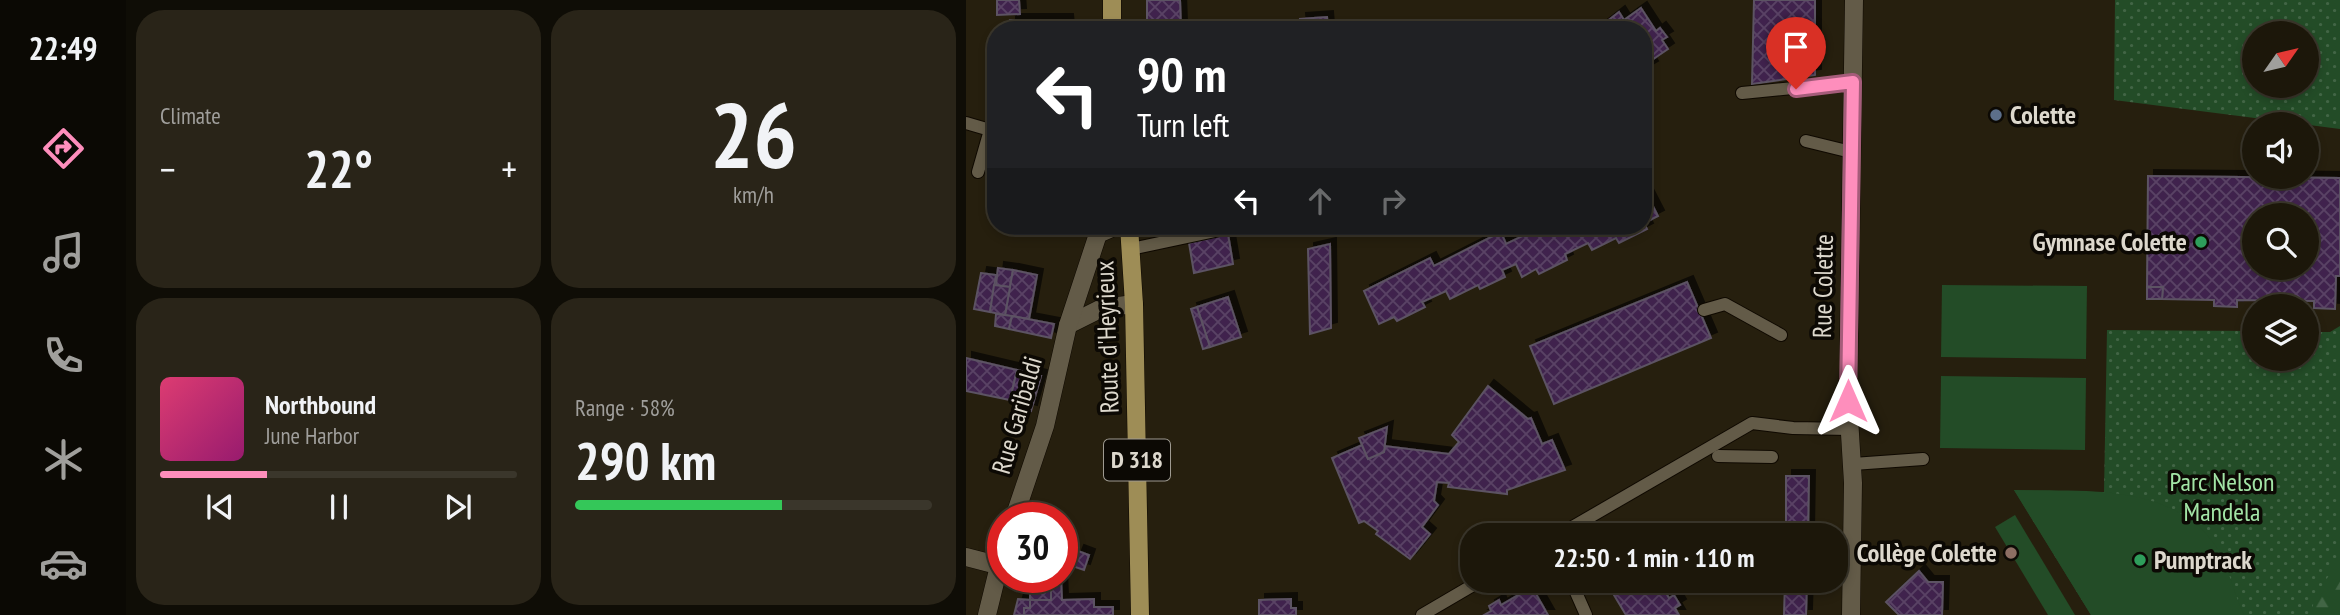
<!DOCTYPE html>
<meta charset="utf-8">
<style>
body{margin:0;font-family:"PT Sans Narrow",sans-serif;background:#292418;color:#f1f3f6;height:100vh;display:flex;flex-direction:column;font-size:26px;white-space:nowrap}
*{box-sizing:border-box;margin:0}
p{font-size:23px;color:#a09f9c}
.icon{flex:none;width:38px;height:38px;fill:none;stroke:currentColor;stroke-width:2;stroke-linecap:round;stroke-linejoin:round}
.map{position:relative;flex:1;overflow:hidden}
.sheet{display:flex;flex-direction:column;gap:10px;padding:10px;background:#0f0d06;width:840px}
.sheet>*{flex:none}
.guide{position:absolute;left:21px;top:21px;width:665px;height:214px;border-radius:28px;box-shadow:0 4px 10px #0003,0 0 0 2px #3a362b;background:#202124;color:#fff;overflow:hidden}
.needle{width:46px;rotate:56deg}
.controls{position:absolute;left:1276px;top:21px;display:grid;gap:14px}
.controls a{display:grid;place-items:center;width:77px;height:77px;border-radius:50%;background:#1c170a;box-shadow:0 4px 10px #0003,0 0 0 2px #3a362b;font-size:35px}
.speed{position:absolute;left:21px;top:502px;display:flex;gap:14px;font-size:35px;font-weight:700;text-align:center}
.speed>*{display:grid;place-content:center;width:91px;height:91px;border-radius:50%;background:#1c170a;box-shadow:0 4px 10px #0003,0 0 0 2px #3a362b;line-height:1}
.speed .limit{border:10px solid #d22;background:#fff;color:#111}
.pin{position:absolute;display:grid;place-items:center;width:60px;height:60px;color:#fff;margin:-72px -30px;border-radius:50% 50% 50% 0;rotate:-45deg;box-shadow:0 0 7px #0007}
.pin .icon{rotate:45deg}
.me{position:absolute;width:77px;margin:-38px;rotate:0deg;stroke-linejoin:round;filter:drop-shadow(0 0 5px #0008)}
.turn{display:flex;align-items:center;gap:24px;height:147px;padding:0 35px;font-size:32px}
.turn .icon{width:91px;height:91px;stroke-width:2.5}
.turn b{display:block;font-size:49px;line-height:60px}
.lanes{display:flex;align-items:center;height:66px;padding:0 35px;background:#0003;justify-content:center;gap:35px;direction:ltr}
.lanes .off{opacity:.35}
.big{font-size:52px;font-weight:700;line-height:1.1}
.sheet .card{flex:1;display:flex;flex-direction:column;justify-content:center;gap:10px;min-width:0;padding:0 24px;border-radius:28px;background:#292418}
.sheet .dial{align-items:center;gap:0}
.dial b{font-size:91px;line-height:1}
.song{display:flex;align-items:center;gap:21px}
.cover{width:84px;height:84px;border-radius:10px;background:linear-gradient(135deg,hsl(340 70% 55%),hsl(320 70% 35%))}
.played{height:7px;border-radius:4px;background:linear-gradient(90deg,#fe8ebc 30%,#3a362b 30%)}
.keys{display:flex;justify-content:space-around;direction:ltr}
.heat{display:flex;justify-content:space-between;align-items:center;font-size:38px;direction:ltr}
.charge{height:10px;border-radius:5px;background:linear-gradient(90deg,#34c759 58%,#3a362b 0)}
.sheet .tiles{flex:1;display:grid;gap:10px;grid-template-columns:repeat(2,1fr)}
.trip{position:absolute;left:494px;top:523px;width:388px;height:70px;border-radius:28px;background:#1c170a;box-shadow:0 4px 10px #0003,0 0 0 2px #3a362b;font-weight:700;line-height:70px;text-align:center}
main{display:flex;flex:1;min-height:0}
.dock{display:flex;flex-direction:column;width:126px;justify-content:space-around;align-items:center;background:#0b0904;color:#a09f9c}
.dock .icon{width:49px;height:49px}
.dock .on{color:#fe8ebc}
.dock b{font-size:32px;color:#f1f3f6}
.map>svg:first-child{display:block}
.grass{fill:url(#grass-dots);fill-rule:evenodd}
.forest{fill:url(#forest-firs)}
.garden{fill:#234c27}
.building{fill:url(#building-cross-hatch);stroke:#5c5263;stroke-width:2;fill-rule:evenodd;filter:url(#shadow)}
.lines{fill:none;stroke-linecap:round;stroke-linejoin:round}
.service-casing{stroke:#0f0900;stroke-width:14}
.minor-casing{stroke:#0f0900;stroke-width:19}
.primary-casing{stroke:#0f0900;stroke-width:19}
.service{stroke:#635b48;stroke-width:12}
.minor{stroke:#635b48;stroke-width:18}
.primary{stroke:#9e8d56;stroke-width:18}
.route-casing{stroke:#a55c7a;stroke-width:18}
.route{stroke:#fe8ebc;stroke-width:12}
.service-dot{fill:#5c6f8a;stroke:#0c0904;stroke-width:2.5}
.leisure-dot{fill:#2e9e5b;stroke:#0c0904;stroke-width:2.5}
.education-dot{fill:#8d6e63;stroke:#0c0904;stroke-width:2.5}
.labels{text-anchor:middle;stroke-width:7;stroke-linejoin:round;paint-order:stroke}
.shield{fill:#0c0904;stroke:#9e9a91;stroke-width:2}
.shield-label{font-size:24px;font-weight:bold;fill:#ddd8cd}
.poi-label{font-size:26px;font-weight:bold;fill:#ddd8cd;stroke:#0c0904;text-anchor:start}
.street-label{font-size:26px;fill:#ddd8cd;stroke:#0c0904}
.park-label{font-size:26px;fill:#a2e4a5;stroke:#0c0904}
</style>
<main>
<nav class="dock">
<b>22:49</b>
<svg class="icon on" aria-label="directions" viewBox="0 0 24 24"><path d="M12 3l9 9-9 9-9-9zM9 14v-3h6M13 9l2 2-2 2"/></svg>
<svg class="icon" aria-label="music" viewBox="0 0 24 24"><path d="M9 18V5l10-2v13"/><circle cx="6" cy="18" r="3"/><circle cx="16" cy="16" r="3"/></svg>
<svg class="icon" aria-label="phone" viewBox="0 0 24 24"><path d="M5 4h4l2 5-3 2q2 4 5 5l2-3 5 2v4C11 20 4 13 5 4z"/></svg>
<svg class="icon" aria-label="climate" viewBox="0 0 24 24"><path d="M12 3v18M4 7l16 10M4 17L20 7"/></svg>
<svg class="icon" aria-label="car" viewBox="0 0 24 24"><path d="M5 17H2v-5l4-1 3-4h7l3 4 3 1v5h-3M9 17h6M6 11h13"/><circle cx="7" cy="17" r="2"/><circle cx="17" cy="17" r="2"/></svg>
</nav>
<section class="sheet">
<div class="tiles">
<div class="card"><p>Climate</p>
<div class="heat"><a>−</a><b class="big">22°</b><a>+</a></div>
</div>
<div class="card dial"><b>26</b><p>km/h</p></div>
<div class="card">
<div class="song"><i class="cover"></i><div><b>Northbound</b><p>June Harbor</p></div></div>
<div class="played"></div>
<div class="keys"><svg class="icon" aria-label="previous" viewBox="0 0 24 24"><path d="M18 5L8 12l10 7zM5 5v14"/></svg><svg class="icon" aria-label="pause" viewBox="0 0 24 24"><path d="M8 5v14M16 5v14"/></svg><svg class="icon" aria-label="next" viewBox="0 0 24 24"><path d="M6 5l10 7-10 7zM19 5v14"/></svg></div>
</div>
<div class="card"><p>Range · 58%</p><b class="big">290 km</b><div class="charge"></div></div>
</div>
</section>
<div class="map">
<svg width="1374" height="615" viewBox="0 0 1374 615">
<defs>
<pattern id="grass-dots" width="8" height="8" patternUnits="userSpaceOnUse" patternTransform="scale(1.75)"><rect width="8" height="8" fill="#234c27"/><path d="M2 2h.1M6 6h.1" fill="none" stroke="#426545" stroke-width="1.8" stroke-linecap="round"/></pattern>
<pattern id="forest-firs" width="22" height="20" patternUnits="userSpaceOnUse" patternTransform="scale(1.75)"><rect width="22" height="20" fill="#234c27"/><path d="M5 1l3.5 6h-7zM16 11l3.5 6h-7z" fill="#426545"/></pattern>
<pattern id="building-cross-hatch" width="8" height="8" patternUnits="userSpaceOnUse" patternTransform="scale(1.75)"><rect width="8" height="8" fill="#3f244d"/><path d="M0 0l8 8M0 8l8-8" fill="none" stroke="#5a4365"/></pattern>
<filter id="shadow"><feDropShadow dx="6" dy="-6" stdDeviation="0" flood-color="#0009"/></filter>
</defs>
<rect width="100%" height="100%" fill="#261f0e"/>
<g class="grass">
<path d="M 1149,0 L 1374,0 L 1374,129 L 1148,100 ZM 1288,33 L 1340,33 L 1340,86 L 1288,86 Z"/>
<path d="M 1374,326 L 1374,615 L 1125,615 L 1048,490 L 1138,492 L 1141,330 L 1288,331 L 1288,359 L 1340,359 L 1341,332 L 1364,332 Z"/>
</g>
<path class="forest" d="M 1374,557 L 1374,615 L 1345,615 L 1348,600 Z"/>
<g class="garden">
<path d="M 976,285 L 1121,286 L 1120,359 L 975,357 Z"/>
<path d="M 975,376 L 1120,378 L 1119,450 L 974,448 Z"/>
<path d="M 1048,490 C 1115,492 1205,482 1249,545 C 1263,566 1267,592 1278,615 L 1125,615 Z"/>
<path d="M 1049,515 L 1109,615 L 1082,615 L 1029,527 Z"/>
</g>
<g class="building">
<path d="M 31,0 L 53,0 L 54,14 L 31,15 Z"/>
<path d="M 181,0 L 214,0 L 215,27 L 181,29 Z"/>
<path d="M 788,0 L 849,0 L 849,75 L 786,84 Z"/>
<path d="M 675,8 L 690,31 L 694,28 L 701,37 L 696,40 L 702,49 L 683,62 L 686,67 L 677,72 L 677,30 L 630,30 L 653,12 L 658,20 Z"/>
<path d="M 361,17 L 362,30 L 335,30 L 334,19 Z"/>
<path d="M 44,20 L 101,20 L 102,30 L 44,30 Z"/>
<path d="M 1182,176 L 1374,178 L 1374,276 L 1370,276 L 1369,309 L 1348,308 L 1348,301 L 1271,300 L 1271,307 L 1248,306 L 1248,300 L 1196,299 L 1197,287 L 1181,287 ZM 1288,215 L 1340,215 L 1340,268 L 1288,268 Z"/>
<path d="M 677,187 L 692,216 L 678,223 L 681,229 L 653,243 L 650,238 L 626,250 L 622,243 L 599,254 L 601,260 L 573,274 L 570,269 L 556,277 L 550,264 L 536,270 L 539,277 L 514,289 L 512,285 L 484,299 L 480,291 L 456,302 L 459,307 L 431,321 L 428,317 L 413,324 L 398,291 L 464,258 L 468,266 L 535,232 L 540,244 L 577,226 L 677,226 Z"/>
<path d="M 262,234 L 267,264 L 228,273 L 223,243 Z"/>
<path d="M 364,244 L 365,328 L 344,334 L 342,249 Z"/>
<path d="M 32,268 L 47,270 L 44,287 L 30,285 Z"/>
<path d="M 47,270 L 71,275 L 63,319 L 39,315 Z"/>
<path d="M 15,273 L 30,275 L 24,312 L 8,309 Z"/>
<path d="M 721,282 L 745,338 L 588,404 L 564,346 Z"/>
<path d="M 28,285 L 44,287 L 39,315 L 24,312 Z"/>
<path d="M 1181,287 L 1197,287 L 1196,299 L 1181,299 Z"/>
<path d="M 262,297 L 275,337 L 244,347 L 231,307 Z"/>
<path d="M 231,307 L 244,347 L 237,349 L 225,309 Z"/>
<path d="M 30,314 L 46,316 L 43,329 L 29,326 Z"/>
<path d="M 46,316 L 88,324 L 85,338 L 43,329 Z"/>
<path d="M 0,358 L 51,370 L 44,400 L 0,391 Z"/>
<path d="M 51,370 L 75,376 L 65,411 L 58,409 L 60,403 L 44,400 Z"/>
<path d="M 522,386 L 562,419 L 565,418 L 576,444 L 586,440 L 599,470 L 541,490 L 541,494 L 482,487 L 483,483 L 471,482 L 468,501 L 472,505 L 456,527 L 464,534 L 444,559 L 410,534 L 412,531 L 398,521 L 393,523 L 366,458 L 396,445 L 402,459 L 418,452 L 419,446 L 483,454 L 493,442 L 486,435 Z"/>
<path d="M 421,427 L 418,452 L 402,459 L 393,438 Z"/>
<path d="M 820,476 L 843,476 L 842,536 L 820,536 Z"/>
<path d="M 112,551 L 123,555 L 118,570 L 106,566 Z"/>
<path d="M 953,571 L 962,582 L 977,582 L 976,615 L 933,615 L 920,602 Z"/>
<path d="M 85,578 L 95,578 L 96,600 L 128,599 L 128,607 L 147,607 L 147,615 L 58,615 L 58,608 L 64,608 L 64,600 L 85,600 Z"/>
<path d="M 660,581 L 693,581 L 703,598 L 708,595 L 714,605 L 709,608 L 713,615 L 660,615 L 645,590 Z"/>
<path d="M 819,581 L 841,581 L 840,615 L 818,615 Z"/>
<path d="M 566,587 L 582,615 L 518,615 L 525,611 L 523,606 L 533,600 L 535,605 Z"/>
<rect x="64" y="590" width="21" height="10"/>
<path d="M 52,599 L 64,600 L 64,608 L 58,608 L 58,615 L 48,615 Z"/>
<path d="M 325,599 L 325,608 L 330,608 L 330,615 L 293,615 L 293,600 Z"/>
</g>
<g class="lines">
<g class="service-casing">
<g id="service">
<path d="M 776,93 L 887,82"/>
<path d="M 0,123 L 24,130 L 12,172"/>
<path d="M 840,141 L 885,152"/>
<path d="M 165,249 L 273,226"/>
<path d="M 738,310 L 759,304 L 815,335"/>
<path d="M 752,456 L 806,457"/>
<path d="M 887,464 L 957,459"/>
<path d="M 591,536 L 786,423 L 827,428 L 884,429"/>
<path d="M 605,581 L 620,615"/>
<path d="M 456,615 L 514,581"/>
</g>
</g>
<g class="minor-casing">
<g id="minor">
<path d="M 102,325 L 136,308 L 168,304"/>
<path d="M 48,518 L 79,426 L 102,325 L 132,234 L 150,226"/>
<path d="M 0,557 L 31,565"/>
<path d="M 21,615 L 37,550"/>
<path d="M 885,615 L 887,483 L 882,401 L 888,0"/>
</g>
</g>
<g class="primary-casing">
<g id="primary">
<path d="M 146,0 L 146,30"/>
<path d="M 163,226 L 168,304 L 174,615"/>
</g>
</g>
<use href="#service" class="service"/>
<use href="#minor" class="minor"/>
<use href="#primary" class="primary"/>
</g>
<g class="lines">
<g class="route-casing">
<path id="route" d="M 830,89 L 887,82 L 882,401"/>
</g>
<use href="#route" class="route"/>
</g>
<circle class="service-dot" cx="1030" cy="115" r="7"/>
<g class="leisure-dot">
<circle cx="1235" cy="242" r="7"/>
<circle cx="1174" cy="560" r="7"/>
</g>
<circle class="education-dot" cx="1045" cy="553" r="7"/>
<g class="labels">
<rect class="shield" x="138" y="439.5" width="66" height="41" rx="5"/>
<g class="shield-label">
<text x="171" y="468">D 318</text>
</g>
<g class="poi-label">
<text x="1044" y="124">Colette</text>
<text x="1221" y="251" text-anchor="end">Gymnase Colette</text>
<text x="1031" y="562" text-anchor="end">Collège Colette</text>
<text x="1188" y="569">Pumptrack</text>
</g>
<g class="street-label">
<text transform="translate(857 286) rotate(-89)" y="9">Rue Colette</text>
<text transform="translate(141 337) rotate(-92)" y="9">Route d'Heyrieux</text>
<text transform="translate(51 415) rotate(-74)" y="9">Rue Garibaldi</text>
</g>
<g class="park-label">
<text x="1256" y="491">Parc Nelson<tspan x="1256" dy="30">Mandela</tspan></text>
</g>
</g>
</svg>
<div class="controls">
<a><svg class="needle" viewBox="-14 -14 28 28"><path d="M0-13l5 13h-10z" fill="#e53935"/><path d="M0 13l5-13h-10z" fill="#a09f9c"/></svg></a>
<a><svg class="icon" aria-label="sound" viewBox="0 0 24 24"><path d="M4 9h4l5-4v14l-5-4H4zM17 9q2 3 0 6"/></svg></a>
<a><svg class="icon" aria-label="search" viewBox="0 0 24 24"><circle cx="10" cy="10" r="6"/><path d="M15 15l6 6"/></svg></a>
<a><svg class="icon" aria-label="layers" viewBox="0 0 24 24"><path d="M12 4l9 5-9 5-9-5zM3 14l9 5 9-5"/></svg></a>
</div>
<div class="speed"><div class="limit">30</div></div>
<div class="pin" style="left:830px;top:89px;background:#d93025"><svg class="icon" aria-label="arrive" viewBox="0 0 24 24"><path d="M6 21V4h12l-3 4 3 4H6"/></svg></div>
<svg class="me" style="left:882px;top:401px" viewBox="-20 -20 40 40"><path d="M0-17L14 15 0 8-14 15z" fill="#fe8ebc" stroke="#fff" stroke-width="4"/></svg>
<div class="trip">22:50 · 1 min · 110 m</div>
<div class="guide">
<div class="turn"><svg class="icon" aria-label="left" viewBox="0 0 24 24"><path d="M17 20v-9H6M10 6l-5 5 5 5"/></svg><div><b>90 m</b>Turn left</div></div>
<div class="lanes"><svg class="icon" aria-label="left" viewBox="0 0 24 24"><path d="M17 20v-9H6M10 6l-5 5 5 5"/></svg><svg class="icon off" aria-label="ahead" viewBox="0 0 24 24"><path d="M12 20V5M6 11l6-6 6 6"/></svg><svg class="icon off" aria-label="right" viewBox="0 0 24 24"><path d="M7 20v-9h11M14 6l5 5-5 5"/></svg></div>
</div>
</div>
</main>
